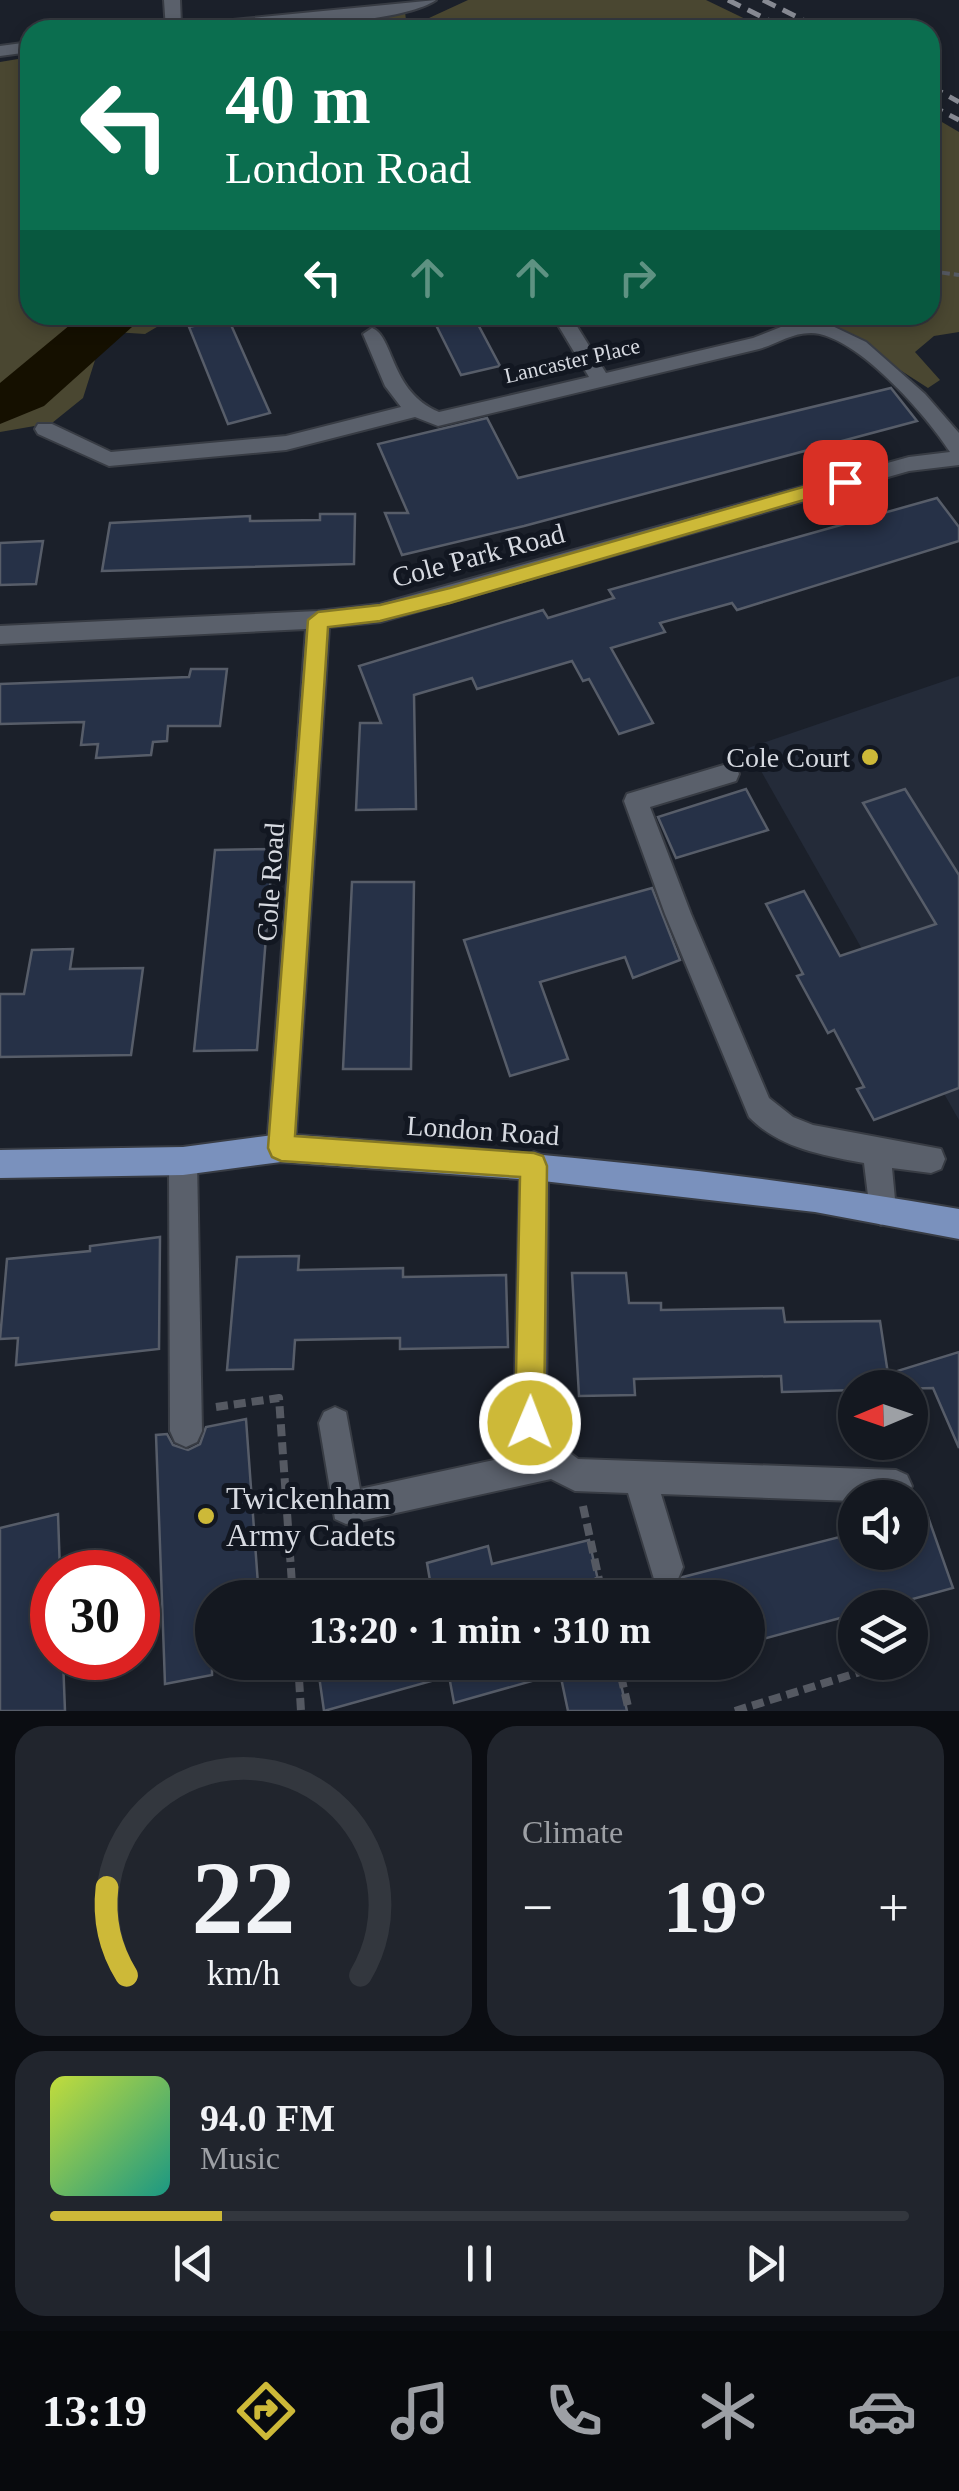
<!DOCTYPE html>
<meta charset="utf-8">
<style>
body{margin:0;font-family:"Times New Roman",serif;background:#21252d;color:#f1f3f6;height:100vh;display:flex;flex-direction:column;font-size:38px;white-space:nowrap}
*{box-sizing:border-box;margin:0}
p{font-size:32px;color:#9da0a5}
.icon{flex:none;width:55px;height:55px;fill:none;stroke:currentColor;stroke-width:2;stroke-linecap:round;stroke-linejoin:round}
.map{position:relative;height:1711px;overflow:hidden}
.side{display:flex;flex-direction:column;gap:15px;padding:15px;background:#0b0d12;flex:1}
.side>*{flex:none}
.top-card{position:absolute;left:20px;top:20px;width:920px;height:305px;border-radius:30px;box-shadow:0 5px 15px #0003,0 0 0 2px #33373e;background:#0b6e4f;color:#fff;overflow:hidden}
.needle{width:65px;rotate:268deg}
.tools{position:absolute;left:838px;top:1370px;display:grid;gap:20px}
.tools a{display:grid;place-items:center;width:90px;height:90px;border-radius:50%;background:#141820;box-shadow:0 5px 15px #0003,0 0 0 2px #33373e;font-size:50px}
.speed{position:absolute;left:30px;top:1550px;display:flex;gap:20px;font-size:50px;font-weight:700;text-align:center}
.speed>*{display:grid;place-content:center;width:130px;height:130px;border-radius:50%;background:#141820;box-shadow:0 5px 15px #0003,0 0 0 2px #33373e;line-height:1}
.speed .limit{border:15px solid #d22;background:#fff;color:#111}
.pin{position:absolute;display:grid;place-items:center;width:85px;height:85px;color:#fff;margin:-42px;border-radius:20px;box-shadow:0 5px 15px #0006}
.me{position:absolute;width:110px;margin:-55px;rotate:1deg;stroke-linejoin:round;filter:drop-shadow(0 0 8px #0008)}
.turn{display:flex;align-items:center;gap:35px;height:210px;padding:0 40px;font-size:45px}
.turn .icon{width:130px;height:130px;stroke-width:2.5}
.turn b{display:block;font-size:70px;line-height:85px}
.lanes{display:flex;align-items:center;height:95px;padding:0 40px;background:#0003;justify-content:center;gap:50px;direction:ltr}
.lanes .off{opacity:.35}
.big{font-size:75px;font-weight:600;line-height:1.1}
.side .widget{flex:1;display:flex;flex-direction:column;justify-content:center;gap:15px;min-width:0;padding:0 35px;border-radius:30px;background:#21252d}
.side .dial{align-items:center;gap:0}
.dial svg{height:260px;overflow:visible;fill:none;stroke:#33373e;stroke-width:7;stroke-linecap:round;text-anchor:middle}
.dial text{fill:#f1f3f6;stroke:none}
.song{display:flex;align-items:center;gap:30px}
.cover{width:120px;height:120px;border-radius:15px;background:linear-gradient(135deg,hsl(70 70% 55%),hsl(170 70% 35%))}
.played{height:10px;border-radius:5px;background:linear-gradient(90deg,#cdb938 20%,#33373e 20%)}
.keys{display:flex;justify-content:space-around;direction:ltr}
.heat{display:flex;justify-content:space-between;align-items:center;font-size:55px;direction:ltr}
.side .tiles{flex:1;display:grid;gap:15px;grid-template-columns:1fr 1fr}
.widget:last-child{grid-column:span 2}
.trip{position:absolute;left:195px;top:1580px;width:570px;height:100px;border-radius:50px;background:#141820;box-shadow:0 5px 15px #0003,0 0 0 2px #33373e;font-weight:600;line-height:100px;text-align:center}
.dock{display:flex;height:160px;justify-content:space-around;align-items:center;background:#080a0d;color:#9da0a5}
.dock .icon{width:70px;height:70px}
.dock .active{color:#cdb938}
.dock b{font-size:45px;color:#f1f3f6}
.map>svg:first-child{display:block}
.built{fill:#242b39}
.green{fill:#4a4731}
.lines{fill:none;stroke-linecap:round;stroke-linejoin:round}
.river{fill:#151000;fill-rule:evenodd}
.building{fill:#263147;stroke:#575d69;stroke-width:2.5}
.minor-casing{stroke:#383c44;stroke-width:4}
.major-casing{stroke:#383c44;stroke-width:4}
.path-far1{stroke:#555962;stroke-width:4;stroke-dasharray:8 4;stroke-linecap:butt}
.path{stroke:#555962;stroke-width:8;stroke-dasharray:12 6;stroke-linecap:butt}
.minor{fill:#5a606b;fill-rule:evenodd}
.major{fill:#7a91bd;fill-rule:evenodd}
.rail{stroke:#878a93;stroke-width:5;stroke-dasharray:14 8;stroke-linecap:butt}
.route{fill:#cdb938;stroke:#857824;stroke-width:2.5}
.poi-dot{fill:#cdb938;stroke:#121721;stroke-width:4}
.labels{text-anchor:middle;stroke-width:10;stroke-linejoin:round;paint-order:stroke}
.far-street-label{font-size:22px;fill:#d7dae1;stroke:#121721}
.street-label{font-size:28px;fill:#d7dae1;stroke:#121721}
.poi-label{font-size:28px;fill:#d7dae1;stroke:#121721;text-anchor:end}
.near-poi-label{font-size:32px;fill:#d7dae1;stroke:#121721;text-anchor:start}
</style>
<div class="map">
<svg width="959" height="1711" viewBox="0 0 959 1711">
<rect width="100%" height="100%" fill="#1b202a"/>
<path class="built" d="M 959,676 L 959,1120 L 748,748 Z"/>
<g class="green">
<path d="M 468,0 L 706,0 L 768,30 L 236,30 L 251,21 C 300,14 357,0 405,12 L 406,20 L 429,18 Z"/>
<path d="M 30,57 L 30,315 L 177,315 L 145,334 L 114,332 L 96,357 L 83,398 L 52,423 L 0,432 L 0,62 Z"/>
<path d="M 930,115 L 959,132 L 959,332 L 934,336 L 915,352 L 940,380 L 928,388 L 825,322 L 795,315 L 930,315 Z"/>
</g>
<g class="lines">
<path class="river" d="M 82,315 L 139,315 L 132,327 L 44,406 L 0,424 L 0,383 Z"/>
</g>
<g class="building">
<path d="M 431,315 L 473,315 L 500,366 L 461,375 Z"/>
<path d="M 228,318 L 270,413 L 228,424 L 189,327 Z"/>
<path d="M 891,388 L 917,421 L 524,526 L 402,555 L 385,513 L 408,513 L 378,444 L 487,418 L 518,478 Z"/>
<path d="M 937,498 L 959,527 L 959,541 L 737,610 L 732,603 L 660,623 L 665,632 L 611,648 L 653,723 L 619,734 L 589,679 L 583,681 L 572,661 L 477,689 L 472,678 L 414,695 L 416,809 L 356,810 L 360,723 L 381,723 L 359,666 L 543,610 L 548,618 L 614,598 L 609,590 Z"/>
<path d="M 320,514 L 355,514 L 354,564 L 102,571 L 110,523 L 250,516 L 250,521 L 320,520 Z"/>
<path d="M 43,541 L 36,584 L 0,585 L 0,543 Z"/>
<path d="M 191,669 L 227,669 L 220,726 L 168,726 L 167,741 L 153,742 L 151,755 L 96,758 L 98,744 L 81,745 L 84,722 L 0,724 L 0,684 L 189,677 Z"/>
<path d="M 746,789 L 768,830 L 676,858 L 658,817 Z"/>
<path d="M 905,789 L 959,875 L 959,1088 L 874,1120 L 857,1089 L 864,1087 L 834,1030 L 828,1033 L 797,976 L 803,974 L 766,904 L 804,891 L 840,956 L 936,924 L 863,803 Z"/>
<path d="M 273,849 L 257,1050 L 194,1051 L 215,850 Z"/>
<path d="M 352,882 L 414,882 L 411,1069 L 343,1069 Z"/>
<path d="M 652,888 L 680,960 L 633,978 L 625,957 L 540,982 L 568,1059 L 510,1076 L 464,940 Z"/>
<path d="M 73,949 L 70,969 L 143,968 L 131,1055 L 0,1057 L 0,994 L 24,994 L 32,950 Z"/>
<path d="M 160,1237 L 159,1349 L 16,1365 L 18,1338 L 0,1339 L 7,1259 L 90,1251 L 90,1246 Z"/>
<path d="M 299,1256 L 298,1270 L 403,1268 L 403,1277 L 506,1275 L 508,1347 L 400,1349 L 400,1338 L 295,1340 L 293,1369 L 227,1370 L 237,1257 Z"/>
<path d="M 572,1273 L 626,1273 L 629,1303 L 661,1303 L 661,1310 L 783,1308 L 785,1322 L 880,1321 L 888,1374 L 959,1352 L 959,1448 L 933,1388 L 782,1392 L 781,1376 L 634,1379 L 635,1395 L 579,1396 Z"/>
<path d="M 246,1419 L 259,1598 L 212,1598 L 212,1675 L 165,1684 L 156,1435 L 167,1434 L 173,1445 L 188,1450 L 200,1444 L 206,1427 Z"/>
<path d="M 58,1514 L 60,1572 L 52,1572 L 52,1662 L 63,1659 L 65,1711 L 0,1711 L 0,1528 Z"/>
<path d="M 927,1514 L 953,1588 L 880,1608 L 855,1608 L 855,1614 L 748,1643 L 748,1598 L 645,1598 L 644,1587 L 656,1584 L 667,1587 L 683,1577 L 855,1533 L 855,1552 L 910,1552 L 910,1519 Z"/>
<path d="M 589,1540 L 602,1598 L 433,1598 L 427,1563 L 488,1546 L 492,1564 Z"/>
<path d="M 317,1662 L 616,1662 L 627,1711 L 568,1711 L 560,1673 L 454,1703 L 449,1676 L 324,1711 Z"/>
</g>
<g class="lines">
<g class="minor-casing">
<g id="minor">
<path d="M 164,0 L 180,0 L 181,25 L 436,0 C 395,28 221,30 166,30 Z"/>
<path d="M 30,42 L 30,52 L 0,56 L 0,46 Z"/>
<path d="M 552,315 L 570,315 L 606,373 L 753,338 L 791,323 L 826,323 L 866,342 L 925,394 L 959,433 L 959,465 L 909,471 L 380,622 L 329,627 L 295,1148 L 291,1158 L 281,1162 L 271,1158 L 267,1148 L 306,629 L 0,644 L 0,626 L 318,611 L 380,604 L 909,457 L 950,452 C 927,416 856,334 811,333 C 791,333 777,344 759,349 L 438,426 L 415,417 L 286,450 L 109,466 L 38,434 L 35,429 L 38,424 L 52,424 L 111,452 L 286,436 L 401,407 L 385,386 L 363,334 L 372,328 C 394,336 390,392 439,412 L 589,377 Z"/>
<path d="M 727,764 L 736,767 L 739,774 L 736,781 L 650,807 L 691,914 L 769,1098 L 793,1117 L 813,1125 L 941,1149 L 945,1159 L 941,1169 L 931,1173 L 892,1168 L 896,1210 L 891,1220 L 881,1225 L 871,1220 L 864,1163 C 822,1155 779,1148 749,1117 L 665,914 L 624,801 L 627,794 Z"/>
<path d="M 183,1147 L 193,1151 L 197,1161 L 202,1431 L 197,1442 L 186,1447 L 175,1442 L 170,1431 L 169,1161 L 173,1151 Z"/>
<path d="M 534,1152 L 544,1156 L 548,1166 L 546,1423 L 557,1443 L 578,1459 L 896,1470 L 907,1475 L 912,1486 L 907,1497 L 855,1498 L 855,1501 L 661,1494 L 683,1567 L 678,1579 L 666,1584 L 654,1579 L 628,1493 L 575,1491 L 551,1479 L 346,1524 L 335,1519 L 319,1423 L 324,1412 L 335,1407 L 346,1412 L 360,1489 L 526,1453 L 514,1423 L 520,1166 L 524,1156 Z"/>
</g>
</g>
<g class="major-casing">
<path id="major" d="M 281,1134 C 509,1150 734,1169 959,1209 L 959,1239 L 815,1212 L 534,1180 L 281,1162 L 183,1175 L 0,1178 L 0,1150 L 183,1147 Z"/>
</g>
<path class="path-far1" d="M 930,271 L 959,275"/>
<g class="path">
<path d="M 216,1407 L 279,1398 L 293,1598"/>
<path d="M 583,1506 L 603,1598"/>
<path d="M 298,1662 L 301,1711"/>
<path d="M 621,1676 L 629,1711"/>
<path d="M 735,1711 L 892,1662"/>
</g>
<use href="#minor" class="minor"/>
<use href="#major" class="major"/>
<g class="rail">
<path d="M 728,0 L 788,30"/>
<path d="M 763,0 L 823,30"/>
<path d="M 930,86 L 959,102"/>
<path d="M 930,105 L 959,120"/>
</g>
</g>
<path class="route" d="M 845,475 L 852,477 L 852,486 L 450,603 L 380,621 L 328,627 L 295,1136 L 534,1153 L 543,1156 L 547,1166 L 544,1423 L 540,1433 L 530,1437 L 519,1433 L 515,1423 L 520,1177 L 281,1161 L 272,1157 L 268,1148 L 308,620 L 318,612 L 380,605 L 450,588 Z"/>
<g class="poi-dot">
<circle cx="870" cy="757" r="10"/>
<circle cx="206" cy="1516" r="10"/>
</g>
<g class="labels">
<g class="far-street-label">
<text transform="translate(572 360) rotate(-13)" y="8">Lancaster Place</text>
</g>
<g class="street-label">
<text transform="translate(478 555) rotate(-15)" y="10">Cole Park Road</text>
<text transform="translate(270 882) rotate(-86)" y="10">Cole Road</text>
<text transform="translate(483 1130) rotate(4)" y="10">London Road</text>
</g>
<g class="poi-label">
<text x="850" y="767">Cole Court</text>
</g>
<g class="near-poi-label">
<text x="226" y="1509">Twickenham<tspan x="226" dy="37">Army Cadets</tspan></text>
</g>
</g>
</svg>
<div class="tools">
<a><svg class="needle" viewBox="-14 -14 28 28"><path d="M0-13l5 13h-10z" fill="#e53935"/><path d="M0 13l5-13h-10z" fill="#9da0a5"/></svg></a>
<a><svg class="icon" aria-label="sound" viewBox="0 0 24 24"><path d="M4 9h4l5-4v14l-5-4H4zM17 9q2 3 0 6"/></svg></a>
<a><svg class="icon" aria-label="layers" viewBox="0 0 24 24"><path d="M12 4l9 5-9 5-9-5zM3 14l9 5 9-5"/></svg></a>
</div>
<div class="speed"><div class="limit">30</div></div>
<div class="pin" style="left:845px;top:482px;background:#d93025"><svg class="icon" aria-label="arrive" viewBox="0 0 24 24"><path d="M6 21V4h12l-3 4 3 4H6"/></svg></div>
<svg class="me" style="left:530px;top:1423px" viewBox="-20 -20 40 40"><circle r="17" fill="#cdb938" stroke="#fff" stroke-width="3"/><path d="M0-11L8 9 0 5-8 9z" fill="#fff"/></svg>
<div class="trip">13:20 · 1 min · 310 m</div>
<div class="top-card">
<div class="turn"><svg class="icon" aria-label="left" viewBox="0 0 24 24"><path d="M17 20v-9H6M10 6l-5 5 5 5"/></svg><div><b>40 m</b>London Road</div></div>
<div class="lanes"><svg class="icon" aria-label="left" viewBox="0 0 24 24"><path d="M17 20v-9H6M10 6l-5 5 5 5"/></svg><svg class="icon off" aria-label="ahead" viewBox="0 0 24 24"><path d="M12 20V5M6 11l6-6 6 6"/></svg><svg class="icon off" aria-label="ahead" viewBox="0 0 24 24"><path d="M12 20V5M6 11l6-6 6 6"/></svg><svg class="icon off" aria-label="right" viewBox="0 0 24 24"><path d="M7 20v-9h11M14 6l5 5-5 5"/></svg></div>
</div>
</div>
<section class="side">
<div class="tiles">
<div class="widget dial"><svg viewBox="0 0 100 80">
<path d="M14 69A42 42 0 1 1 86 69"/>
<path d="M14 69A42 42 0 0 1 8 42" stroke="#cdb938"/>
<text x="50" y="56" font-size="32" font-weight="700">22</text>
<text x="50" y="72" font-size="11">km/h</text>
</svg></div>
<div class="widget"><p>Climate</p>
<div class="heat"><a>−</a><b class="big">19°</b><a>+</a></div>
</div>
<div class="widget">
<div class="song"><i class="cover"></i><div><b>94.0 FM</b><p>Music</p></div></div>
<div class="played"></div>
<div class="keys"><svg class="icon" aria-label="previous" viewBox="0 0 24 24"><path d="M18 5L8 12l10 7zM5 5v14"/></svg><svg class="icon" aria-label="pause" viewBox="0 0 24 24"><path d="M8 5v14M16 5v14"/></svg><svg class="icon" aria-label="next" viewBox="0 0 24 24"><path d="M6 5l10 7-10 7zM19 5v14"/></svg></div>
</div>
</div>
</section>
<nav class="dock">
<b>13:19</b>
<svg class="icon active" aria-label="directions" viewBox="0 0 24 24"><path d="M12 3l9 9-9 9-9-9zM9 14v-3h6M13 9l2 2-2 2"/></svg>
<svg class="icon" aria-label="music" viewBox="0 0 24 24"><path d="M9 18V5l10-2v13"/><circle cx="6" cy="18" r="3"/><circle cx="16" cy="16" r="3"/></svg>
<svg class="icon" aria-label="phone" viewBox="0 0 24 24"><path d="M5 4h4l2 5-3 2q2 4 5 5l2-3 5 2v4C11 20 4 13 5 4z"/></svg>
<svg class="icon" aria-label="climate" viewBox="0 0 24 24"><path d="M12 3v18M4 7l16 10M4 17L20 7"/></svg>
<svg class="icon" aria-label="car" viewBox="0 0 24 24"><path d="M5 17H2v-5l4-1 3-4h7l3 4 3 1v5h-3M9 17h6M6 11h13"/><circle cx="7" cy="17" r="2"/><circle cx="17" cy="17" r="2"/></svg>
</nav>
